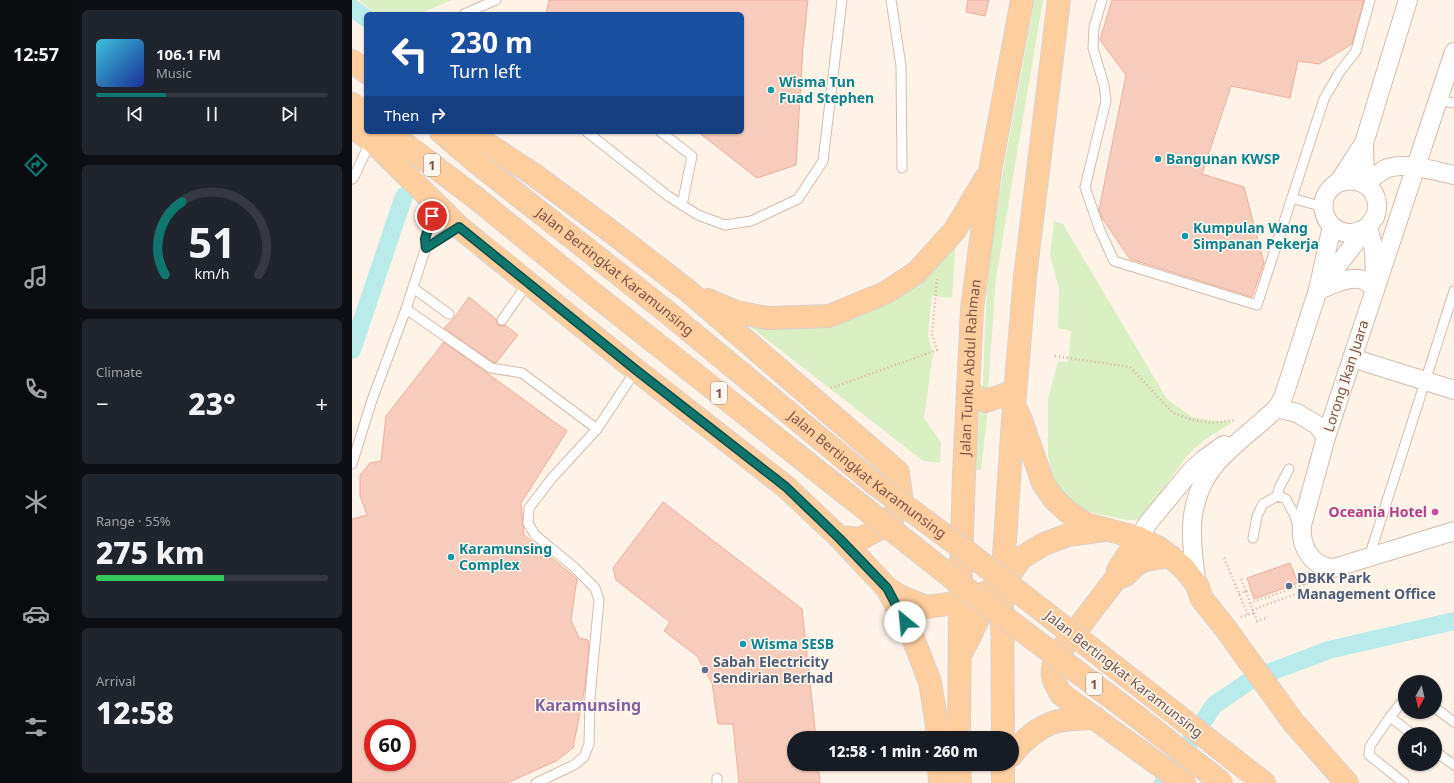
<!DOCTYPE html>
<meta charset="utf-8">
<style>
body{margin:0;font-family:"Noto Sans",sans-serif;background:#20242c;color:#f1f3f6;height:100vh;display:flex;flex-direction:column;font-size:15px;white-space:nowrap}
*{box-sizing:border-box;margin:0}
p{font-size:13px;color:#9ea1a6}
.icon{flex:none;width:22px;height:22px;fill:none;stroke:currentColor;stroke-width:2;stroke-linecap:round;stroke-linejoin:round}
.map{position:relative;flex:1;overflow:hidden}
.side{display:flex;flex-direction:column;gap:10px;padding:10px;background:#0d0f14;width:280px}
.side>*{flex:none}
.top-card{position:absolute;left:12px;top:12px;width:380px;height:122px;border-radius:6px;box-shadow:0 1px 3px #0004;background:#1a4fa0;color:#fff;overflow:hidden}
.needle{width:26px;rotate:188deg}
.fabs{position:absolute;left:1046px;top:675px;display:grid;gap:8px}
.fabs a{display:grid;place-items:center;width:44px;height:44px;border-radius:50%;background:#171b24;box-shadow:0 1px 3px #0004;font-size:20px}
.speed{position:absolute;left:12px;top:719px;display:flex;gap:8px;font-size:20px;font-weight:700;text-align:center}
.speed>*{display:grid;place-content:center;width:52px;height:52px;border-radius:50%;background:#171b24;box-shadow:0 1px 3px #0004;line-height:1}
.speed .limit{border:6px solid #d22;background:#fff;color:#111}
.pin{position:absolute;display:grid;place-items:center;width:34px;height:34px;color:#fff;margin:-17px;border:2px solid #fff;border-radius:50%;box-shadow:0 1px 4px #0007}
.me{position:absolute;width:44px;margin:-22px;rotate:332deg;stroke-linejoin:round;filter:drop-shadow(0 0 3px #0008)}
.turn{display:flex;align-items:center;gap:14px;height:84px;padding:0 20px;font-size:18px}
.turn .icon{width:52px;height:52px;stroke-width:2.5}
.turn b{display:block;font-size:28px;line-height:34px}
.then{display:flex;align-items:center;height:38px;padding:0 20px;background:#0003;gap:8px;font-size:15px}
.big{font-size:30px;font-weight:800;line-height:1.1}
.side .widget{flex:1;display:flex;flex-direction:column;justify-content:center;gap:6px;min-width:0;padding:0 14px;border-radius:6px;background:#20242c}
.side .dial{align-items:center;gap:0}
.dial svg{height:104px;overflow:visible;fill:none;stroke:#363941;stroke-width:7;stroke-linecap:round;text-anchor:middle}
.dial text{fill:#f1f3f6;stroke:none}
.song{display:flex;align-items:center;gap:12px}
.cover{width:48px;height:48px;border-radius:6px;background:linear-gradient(135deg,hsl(190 70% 55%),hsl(230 70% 35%))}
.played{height:4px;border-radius:2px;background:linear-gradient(90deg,#0f766e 30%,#363941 30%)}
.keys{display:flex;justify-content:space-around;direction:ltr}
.heat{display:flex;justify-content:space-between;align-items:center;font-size:22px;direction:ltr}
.charge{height:6px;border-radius:3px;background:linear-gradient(90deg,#34c759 55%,#363941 0)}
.trip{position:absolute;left:435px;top:731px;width:232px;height:40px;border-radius:20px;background:#171b24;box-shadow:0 1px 3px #0004;font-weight:800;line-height:40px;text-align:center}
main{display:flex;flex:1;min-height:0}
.tabs{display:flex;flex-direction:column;width:72px;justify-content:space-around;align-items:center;background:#090b0e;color:#9ea1a6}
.tabs .icon{width:28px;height:28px}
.tabs .current{color:#0f766e}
.tabs b{font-size:18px;color:#f1f3f6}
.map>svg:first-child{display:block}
.green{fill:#dbefc4}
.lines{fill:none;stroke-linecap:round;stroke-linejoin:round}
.canal{stroke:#b9ebeb;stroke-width:18}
.building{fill:#f7ccbc;stroke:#ecaf9a;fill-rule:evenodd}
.lane-casing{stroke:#d5bbae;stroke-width:11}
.street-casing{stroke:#d5bbae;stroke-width:20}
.primary-casing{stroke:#dbcfcc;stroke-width:24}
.path{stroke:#ddae9e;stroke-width:2.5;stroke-dasharray:1 3;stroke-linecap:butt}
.lane{stroke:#fff;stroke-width:9}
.street{stroke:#fff;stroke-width:18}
.primary{stroke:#ffce9e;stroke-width:22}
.primary-bridge-casing{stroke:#dbcfcc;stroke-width:24;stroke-linecap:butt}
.primary-bridge{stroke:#ffce9e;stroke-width:22}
.route-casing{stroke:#0a4d48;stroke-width:10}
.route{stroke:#0f766e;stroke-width:7}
.culture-dot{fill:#0f9aa8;stroke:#fff7f0;stroke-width:1.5}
.hotel-dot{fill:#d1479c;stroke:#fff7f0;stroke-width:1.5}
.service-dot{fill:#5c6f8a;stroke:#fff7f0;stroke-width:1.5}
.labels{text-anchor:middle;stroke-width:3;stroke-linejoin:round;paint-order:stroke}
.shield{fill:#fff7f0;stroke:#a4857a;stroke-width:1}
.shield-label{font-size:13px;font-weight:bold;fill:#7d5448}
.culture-label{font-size:14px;font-weight:bold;fill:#0d838f;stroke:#fff7f0;text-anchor:start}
.street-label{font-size:14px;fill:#7d5448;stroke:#fff7f0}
.hotel-label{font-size:14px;font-weight:bold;fill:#b23c85;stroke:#fff7f0;text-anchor:end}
.service-label{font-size:14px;font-weight:bold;fill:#4e5e75;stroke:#fff7f0;text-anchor:start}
.quarter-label{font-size:16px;font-weight:bold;fill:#8464a0;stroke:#fff7f0}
</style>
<main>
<nav class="tabs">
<b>12:57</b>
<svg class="icon current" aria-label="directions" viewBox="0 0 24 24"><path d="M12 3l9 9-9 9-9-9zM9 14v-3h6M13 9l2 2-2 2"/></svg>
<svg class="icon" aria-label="music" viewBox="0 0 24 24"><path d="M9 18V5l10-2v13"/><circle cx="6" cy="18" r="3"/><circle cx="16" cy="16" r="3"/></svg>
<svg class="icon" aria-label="phone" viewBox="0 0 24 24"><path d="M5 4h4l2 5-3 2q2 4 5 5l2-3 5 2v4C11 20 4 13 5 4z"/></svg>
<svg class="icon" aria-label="climate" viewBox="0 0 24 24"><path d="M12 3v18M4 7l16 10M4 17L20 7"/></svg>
<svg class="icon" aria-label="car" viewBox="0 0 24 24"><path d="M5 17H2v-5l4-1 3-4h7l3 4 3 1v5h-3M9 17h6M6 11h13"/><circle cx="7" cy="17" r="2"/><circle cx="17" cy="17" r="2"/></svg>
<svg class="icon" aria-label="filters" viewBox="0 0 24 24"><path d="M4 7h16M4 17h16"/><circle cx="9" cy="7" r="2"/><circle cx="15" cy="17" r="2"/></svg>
</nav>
<section class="side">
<div class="widget">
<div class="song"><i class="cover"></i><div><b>106.1 FM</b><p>Music</p></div></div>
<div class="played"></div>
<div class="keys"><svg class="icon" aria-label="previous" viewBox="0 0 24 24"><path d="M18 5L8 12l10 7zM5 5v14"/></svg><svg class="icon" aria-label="pause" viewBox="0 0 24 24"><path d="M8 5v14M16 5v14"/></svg><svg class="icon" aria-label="next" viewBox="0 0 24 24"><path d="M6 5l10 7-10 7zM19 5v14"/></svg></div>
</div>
<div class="widget dial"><svg viewBox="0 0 100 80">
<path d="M14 69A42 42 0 1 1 86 69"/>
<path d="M14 69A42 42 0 0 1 27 13" stroke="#0f766e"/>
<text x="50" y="56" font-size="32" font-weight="700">51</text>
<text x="50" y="72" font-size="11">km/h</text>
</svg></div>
<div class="widget"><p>Climate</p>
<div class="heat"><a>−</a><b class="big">23°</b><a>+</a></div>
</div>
<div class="widget"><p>Range · 55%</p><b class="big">275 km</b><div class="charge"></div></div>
<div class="widget"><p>Arrival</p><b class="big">12:58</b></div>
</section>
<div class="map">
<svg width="1102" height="783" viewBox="0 0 1102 783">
<rect width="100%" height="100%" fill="#fff3e8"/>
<g class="green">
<path d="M 7,0 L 100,0 L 67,14 L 24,14 Z"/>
<path d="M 682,0 L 691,0 L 644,278 L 636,390 L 631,389 C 632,352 633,315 636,278 C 645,184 668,92 682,0 Z"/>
<path d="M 702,221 L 711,224 L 815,399 L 840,417 L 858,420 L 881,422 L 851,441 L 835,456 L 795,512 L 790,517 L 784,520 L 775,520 L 742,513 L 725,506 L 712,496 L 701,478 L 696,456 L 696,399 L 706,361 L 716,362 L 719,331 L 706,328 L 707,289 L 698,255 Z"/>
<path d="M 604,243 L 600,298 L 580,296 L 576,334 L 581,354 L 572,418 L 589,442 L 588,463 L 571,461 L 395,324 L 474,320 Z"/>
<path d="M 628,408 L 636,409 L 629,470 L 624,470 Z"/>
</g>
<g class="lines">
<g class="canal">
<path d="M 0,8 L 14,18"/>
<path d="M 0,350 L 52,196"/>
<path d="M 811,783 L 862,705 L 902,678 L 977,650 L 1102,621"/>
</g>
</g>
<g class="building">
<path d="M 197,0 L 456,0 L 451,47 L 444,165 L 405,178 L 346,132 L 390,132 L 390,14 L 194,14 Z"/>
<path d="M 616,0 L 637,0 L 633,16 L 614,12 Z"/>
<path d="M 760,0 L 1012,0 L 1000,44 L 967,64 L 946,61 L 938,98 L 879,86 L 850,174 L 892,187 L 912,263 L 900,297 L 778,259 L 750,218 L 747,210 L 774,75 L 748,40 Z"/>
<path d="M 117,297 L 144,319 L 146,325 L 150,326 L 153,325 L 166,335 L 144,363 L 141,362 L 92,328 L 102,318 Z"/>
<path d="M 92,342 L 215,431 L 169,503 L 172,535 L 225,579 L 219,620 L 227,638 L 236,640 L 237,647 L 233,687 L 221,748 L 204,761 L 155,783 L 0,783 L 0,519 L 15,515 L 8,496 L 8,475 L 18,463 L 29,461 L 34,416 ZM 21,728 L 55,728 L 55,762 L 21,762 Z"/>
<path d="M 311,502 L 450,609 L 464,738 L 442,738 L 442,764 L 466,764 L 468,783 L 387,783 L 381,724 L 366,724 L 360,683 L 345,656 L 312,631 L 318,622 L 264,580 L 261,568 Z"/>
<path d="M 938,563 L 946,583 L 902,599 L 895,578 Z"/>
</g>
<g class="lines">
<g class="lane-casing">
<g id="lane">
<path d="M 539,0 L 549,66 L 550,168"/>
<path d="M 750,0 L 742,27 L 741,48 L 752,85 L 754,101 L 733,187 L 747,228 L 762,261 L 905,305 L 972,99 L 987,73 L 1004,51 L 1018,0"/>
<path d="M 112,14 L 144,0"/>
<path d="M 1086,100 L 1102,103"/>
<path d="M 235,132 L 316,196 L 346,215 L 373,225 L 399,221 L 446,199 L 471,161 L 490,0"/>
<path d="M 309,132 L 340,156 L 330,205"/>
<path d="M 0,179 L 2,177 L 19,140"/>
<path d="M 940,198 L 971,207"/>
<path d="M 74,247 L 107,227"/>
<path d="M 61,288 L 97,314"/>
<path d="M 54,309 L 139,368 L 170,373 L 245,429 L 200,478 L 177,508 L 176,523 L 183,535 L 223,568 L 243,588 L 247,600 L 238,697 L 237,744 L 232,757 L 222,765 L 184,783"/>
<path d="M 150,320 L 176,283"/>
<path d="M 245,429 L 284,370"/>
<path d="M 0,464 L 20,400 L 54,309 L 74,247 L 73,239 L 83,205"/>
<path d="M 925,496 L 928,486 L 937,469"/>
<path d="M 901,538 L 905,516 L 911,504 L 925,496 L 934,499 L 943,516 L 946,527"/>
<path d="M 1017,557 L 1102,291"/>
<path d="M 1083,708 L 1102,722"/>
<path d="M 1038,717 L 1053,698"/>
<path d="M 1083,751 L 1102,765"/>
<path d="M 365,778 L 365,783"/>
<path d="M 1052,783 L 1017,755 L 1018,746 L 1038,717 L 1060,734"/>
</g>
</g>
<g class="street-casing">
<g id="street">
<path d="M 1102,52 L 974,437 L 950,525 C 948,546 959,567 982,568 L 1102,531"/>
<path d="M 1012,143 C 1004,155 996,168 988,180 C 985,183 982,185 979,188 C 967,200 970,220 984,229 C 995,236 1005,233 1016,227"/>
<path d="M 1013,184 L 1012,143 L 1056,0"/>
<path d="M 1013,184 C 1019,179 1030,170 1036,168 C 1055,162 1083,171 1102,175"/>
<path d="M 1016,227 L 1022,250 L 1023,276"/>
<path d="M 969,287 L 1023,217 C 1024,213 1026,208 1025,204 C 1023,184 1003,176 986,183"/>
<path d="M 967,290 C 979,285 1000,274 1013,281 C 1016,283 1020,286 1023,289"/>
<path d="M 1000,358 L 1102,390"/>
<path d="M 925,408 L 945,413 L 965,425 L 974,437"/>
<path d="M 787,538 L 796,523 L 839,471 L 851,460 L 872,445"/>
<path d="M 845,585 C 838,540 833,498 866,461 C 884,442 906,426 925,408 L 931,398 L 966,290 L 980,226"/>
</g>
</g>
<g class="primary-casing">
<g id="primary">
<path d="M 0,61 L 14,72"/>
<path d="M 0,104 L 14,115"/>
<path d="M 0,127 L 19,140 L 107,227 L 284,370 L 434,487 L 487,537 L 535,588 L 549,597 L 575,607 L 608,602 L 633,593 L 650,585"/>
<path d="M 37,132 L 124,198"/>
<path d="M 89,132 L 124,162"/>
<path d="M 117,132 L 181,174 L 257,230 L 335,290 L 546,472 L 549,496 L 541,518 L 527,529 L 508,539 L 487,537"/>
<path d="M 356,300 L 384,312 L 415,318 L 477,316 L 533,293 L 565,272 L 603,230 L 634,178"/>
<path d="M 616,389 L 624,397 L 634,401 L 663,391"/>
<path d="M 664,409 L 669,420 L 691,483 L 702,499 L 716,512 L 734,524 L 787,538 L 807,548 L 831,567 L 845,585 L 850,599 L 874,629 L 941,722 L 995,783"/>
<path d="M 787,538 L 766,570 L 765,577 L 704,657 C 698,673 700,679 709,694 L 832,783"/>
<path d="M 767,577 C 777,576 778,568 787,563 C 796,558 808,558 818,556"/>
<path d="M 535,588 L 559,633 L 578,682 L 584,719 L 586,738"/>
<path d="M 611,650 L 626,619 L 669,558 L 692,544 L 716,535 L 752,530"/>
<path d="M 803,698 L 912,783"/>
<path id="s1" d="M 607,738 L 608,602 L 612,473 L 620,309 L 638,171 L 670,0"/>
<path d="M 651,738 L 650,585 L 662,405 L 673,277 L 707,0"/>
<path d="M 660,755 C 665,747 671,742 678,736 C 700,718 715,719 743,718"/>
<path d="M 587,764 L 588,783"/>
<path d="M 607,764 L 608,783"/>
<path d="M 651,783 L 651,764"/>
</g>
</g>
<g class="path">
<path d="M 703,356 L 778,367 L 821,413 L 840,420 L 859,423 L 884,420"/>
<path d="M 479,388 L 585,350 L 580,335 L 585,279"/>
<path d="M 872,558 L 896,615"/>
<path d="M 889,579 L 894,591"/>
<path d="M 887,594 L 894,591 L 898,603 L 953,584"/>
<path d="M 900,610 L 955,590 L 950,573"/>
<path d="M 902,613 L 905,621 L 916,617"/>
<path d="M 889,617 L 902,613 L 898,603"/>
</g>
<use href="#lane" class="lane"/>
<use href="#street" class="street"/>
<use href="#primary" class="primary"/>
<g class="primary-bridge-casing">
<g id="primary-bridge">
<path id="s2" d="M 124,162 L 315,312 L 522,483 L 610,548 L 803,698"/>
<path d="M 124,198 L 243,295 L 612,587 L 784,716 L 870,783"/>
</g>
</g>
<use href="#primary-bridge" class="primary-bridge"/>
</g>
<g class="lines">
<g class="route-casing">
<path id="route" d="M 80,216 L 73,239 L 74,248 L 107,227 L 284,370 L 434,487 L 487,538 L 535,588 L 553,622"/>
</g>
<use href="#route" class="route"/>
</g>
<g class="culture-dot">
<circle cx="419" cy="90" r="4"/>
<circle cx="806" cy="159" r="4"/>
<circle cx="833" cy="236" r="4"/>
<circle cx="99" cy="557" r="4"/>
<circle cx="391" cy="644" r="4"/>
</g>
<circle class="hotel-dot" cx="1083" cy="512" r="4"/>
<g class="service-dot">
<circle cx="937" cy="586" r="4"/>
<circle cx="353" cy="670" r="4"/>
</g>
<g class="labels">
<g class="shield">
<rect x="72" y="154" width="16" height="22" rx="3"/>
<rect x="359" y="382" width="16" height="22" rx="3"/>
<rect x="734" y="673" width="16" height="22" rx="3"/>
</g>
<g class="shield-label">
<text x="80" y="170">1</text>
<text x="367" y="398">1</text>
<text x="742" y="689">1</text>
</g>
<g class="culture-label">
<text x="427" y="87">Wisma Tun<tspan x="427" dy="16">Fuad Stephen</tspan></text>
<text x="814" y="164">Bangunan KWSP</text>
<text x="841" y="233">Kumpulan Wang<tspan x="841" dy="16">Simpanan Pekerja</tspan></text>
<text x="107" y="554">Karamunsing<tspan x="107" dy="16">Complex</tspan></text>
<text x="399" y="649">Wisma SESB</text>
</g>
<g class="street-label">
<text dy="5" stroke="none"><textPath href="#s2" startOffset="177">Jalan Bertingkat Karamunsing</textPath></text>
<text dy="5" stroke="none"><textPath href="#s1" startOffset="371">Jalan Tunku Abdul Rahman</textPath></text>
<text transform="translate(994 376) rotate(-72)" y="5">Lorong Ikan Juara</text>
<text dy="5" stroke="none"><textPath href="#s2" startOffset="501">Jalan Bertingkat Karamunsing</textPath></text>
<text transform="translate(772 674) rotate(38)" y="5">Jalan Bertingkat Karamunsing</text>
</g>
<g class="hotel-label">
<text x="1075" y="517">Oceania Hotel</text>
</g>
<g class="service-label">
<text x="945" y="583">DBKK Park<tspan x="945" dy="16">Management Office</tspan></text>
<text x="361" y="667">Sabah Electricity<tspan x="361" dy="16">Sendirian Berhad</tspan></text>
</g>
<g class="quarter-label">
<text x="236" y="711">Karamunsing</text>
</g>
</g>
</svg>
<div class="fabs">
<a><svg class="needle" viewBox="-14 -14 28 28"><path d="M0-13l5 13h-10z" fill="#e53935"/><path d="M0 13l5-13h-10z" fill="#9ea1a6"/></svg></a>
<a><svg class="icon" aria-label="sound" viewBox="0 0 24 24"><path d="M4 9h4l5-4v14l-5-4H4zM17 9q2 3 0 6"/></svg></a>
</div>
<div class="speed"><div class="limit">60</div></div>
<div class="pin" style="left:80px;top:216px;background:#d93025"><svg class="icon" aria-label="arrive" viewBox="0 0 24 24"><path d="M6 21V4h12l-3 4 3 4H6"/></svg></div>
<svg class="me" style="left:553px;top:622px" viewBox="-20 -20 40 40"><circle r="19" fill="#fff"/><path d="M0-13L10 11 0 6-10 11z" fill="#0f766e"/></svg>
<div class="trip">12:58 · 1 min · 260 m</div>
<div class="top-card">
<div class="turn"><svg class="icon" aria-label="left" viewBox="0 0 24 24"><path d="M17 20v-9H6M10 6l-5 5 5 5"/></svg><div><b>230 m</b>Turn left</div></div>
<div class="then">Then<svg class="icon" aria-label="right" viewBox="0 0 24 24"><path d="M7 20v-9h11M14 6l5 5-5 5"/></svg></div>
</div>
</div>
</main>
